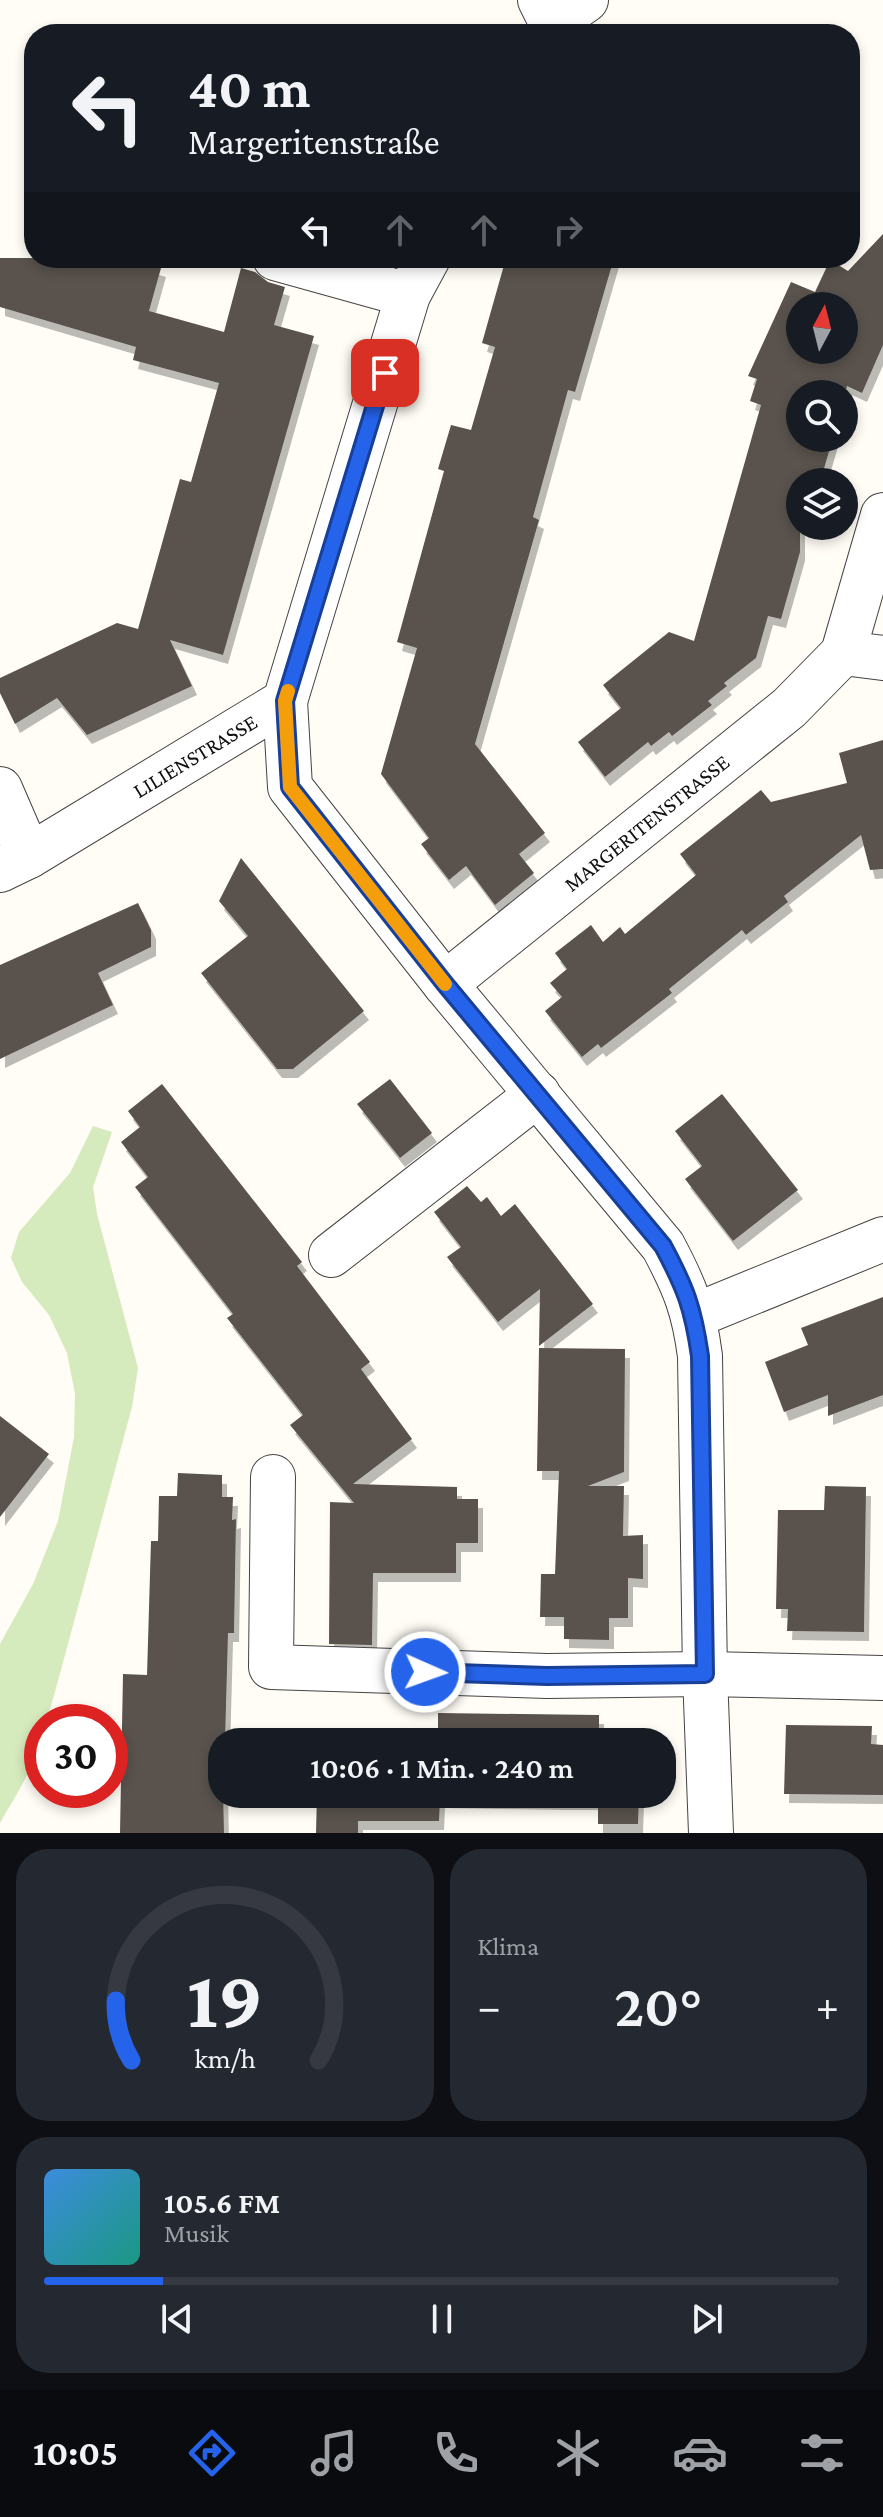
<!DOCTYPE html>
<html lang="de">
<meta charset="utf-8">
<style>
body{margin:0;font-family:"Crimson Pro",serif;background:#242831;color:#f1f3f6;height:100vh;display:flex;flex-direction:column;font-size:30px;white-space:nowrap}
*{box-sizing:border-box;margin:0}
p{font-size:26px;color:#9ea1a6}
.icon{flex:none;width:44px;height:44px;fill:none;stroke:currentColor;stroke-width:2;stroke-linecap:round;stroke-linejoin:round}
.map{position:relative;height:1833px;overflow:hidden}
.side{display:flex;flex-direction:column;gap:16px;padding:16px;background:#0d0f14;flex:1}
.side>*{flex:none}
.banner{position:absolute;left:24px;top:24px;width:836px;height:244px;border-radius:32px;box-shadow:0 4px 12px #0003;background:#171b24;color:#f1f3f6;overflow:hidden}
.needle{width:52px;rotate:7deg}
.controls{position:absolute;left:786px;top:292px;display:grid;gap:16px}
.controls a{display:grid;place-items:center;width:72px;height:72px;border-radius:50%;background:#171b24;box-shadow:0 4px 12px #0003;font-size:40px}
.speed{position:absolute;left:24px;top:1704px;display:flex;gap:16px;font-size:40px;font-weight:700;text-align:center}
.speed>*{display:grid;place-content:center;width:104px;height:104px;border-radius:50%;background:#171b24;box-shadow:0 4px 12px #0003;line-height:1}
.speed .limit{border:12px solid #d22;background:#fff;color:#111}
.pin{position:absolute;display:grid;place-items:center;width:68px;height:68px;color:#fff;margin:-34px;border-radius:16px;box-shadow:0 4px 12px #0006}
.me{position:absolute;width:88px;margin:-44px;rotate:92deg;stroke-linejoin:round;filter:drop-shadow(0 0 6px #0008)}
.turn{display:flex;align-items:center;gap:28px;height:168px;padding:0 32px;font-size:36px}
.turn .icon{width:104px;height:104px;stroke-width:2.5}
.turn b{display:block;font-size:56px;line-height:68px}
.lanes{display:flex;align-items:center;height:76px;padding:0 32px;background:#0003;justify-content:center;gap:40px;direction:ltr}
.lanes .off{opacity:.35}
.big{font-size:60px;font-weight:600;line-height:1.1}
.side .card{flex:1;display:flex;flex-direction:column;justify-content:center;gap:12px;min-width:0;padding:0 28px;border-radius:32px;background:#242831}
.side .dial{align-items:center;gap:0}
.dial svg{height:208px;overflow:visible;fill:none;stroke:#363941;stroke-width:7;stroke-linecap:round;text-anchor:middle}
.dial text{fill:#f1f3f6;stroke:none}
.song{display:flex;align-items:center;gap:24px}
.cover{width:96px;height:96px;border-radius:12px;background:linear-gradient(135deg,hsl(210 70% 55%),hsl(170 70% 35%))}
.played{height:8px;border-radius:4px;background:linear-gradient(90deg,#2563eb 15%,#363941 15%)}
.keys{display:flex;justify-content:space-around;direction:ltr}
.heat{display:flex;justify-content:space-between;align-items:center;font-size:44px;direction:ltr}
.side .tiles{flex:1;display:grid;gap:16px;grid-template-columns:1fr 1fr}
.card:last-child{grid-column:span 2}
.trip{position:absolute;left:208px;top:1728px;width:468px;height:80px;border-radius:32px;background:#171b24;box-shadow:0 4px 12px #0003;font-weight:600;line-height:80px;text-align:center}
.menu{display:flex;height:128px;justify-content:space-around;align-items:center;background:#090b0e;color:#9ea1a6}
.menu .icon{width:56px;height:56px}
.menu .selected{color:#2563eb}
.menu b{font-size:36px;color:#f1f3f6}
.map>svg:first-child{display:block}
.green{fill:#d5ebbd}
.building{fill:#5a524d;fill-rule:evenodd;filter:url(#shadow)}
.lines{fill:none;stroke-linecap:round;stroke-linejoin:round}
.minor-casing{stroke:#444;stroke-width:46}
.minor{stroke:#fff;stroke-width:44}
.route-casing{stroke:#184099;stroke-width:20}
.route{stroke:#2563eb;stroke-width:14}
.slow{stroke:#f59e0b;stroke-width:14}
.labels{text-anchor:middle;stroke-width:8;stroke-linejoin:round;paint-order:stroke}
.street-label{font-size:22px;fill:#111;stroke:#fff}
</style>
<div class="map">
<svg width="883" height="1833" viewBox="0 0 883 1833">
<defs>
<filter id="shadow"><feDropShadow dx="5" dy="9" stdDeviation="0" flood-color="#0004"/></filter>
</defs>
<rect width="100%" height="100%" fill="#fffdf5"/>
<path class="green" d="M 93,1126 L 112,1132 L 93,1187 L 97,1214 L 138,1368 L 132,1407 L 55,1692 L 46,1722 L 42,1722 C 42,1757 17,1793 0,1823 L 0,1644 L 33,1584 L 58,1521 L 74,1437 L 75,1394 L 67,1353 L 49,1315 L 22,1282 L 11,1258 L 19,1232 L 70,1173 Z"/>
<g class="building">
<path d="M 883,234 L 883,345 L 862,393 L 847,386 L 844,398 L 844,394 L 800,394 L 800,438 L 833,438 L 820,482 L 800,482 L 800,552 L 781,619 L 768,616 L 756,658 L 724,683 L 727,686 L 708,701 L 712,705 L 672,736 L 669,732 L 651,746 L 648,742 L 605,777 L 578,742 L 621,708 L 603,685 L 669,632 L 694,641 L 761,405 L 750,401 L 757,379 L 748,376 L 791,282 L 815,292 L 830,260 L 848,271 ZM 800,306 L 844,306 L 844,350 L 800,350 Z"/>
<path d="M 0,258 L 127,258 L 161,268 L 149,311 L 224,332 L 241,268 L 255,272 L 268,282 L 285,287 L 274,325 L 314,336 L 223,655 L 170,640 L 192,686 L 87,735 L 57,698 L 15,724 L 0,693 L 0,678 L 117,623 L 138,629 L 180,479 L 191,482 L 219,383 L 133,360 L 136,347 L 0,307 Z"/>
<path d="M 506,258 L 614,258 L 575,392 L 568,390 L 533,517 L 539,520 L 475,744 L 545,833 L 519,854 L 534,873 L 495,905 L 466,866 L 449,880 L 421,844 L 429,838 L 381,774 L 417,648 L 397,642 L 444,471 L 438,469 L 451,425 L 471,430 L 495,347 L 482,343 Z"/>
<path d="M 883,740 L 883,869 L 870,870 L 861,835 L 784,896 L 788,902 L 746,935 L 742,930 L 669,989 L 672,993 L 636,1021 L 601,1048 L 598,1044 L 582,1057 L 545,1011 L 562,997 L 550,983 L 567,969 L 555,953 L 591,925 L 603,942 L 620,927 L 625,934 L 696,875 L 680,854 L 761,790 L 771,802 L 847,783 L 839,753 Z"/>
<path d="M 241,858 L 364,1011 L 293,1069 L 277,1069 L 201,973 L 248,936 L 219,901 Z"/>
<path d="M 138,903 L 151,930 L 151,947 L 98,973 L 113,1005 L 0,1059 L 0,965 Z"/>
<path d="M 390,1079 L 432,1133 L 400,1158 L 357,1104 Z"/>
<path d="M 162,1084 L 302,1262 L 297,1266 L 370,1362 L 361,1369 L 412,1439 L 353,1484 L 457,1487 L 457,1499 L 478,1499 L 478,1543 L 456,1543 L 456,1573 L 373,1573 L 372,1645 L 329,1644 L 330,1502 L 354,1503 L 290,1425 L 303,1415 L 227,1318 L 233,1314 L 135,1187 L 148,1177 L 121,1142 L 140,1127 L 128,1111 Z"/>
<path d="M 722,1094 L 798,1190 L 733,1241 L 685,1179 L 702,1166 L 675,1131 Z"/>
<path d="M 467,1186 L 481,1202 L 487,1197 L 501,1216 L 515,1204 L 593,1304 L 539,1346 L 540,1289 L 498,1322 L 447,1257 L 461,1247 L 434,1212 Z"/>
<path d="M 883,1297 L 883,1395 L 828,1416 L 828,1395 L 784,1412 L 765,1362 L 808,1345 L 801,1328 Z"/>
<path d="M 539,1348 L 625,1349 L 624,1472 L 588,1486 L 624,1486 L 623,1536 L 643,1535 L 643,1579 L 628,1578 L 628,1618 L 609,1618 L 609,1640 L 564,1639 L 564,1617 L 540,1617 L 541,1574 L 555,1574 L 559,1471 L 537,1471 Z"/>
<path d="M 0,1416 L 49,1454 L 0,1517 Z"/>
<path d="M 178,1473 L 222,1475 L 222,1497 L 233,1497 L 232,1520 L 236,1519 L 234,1633 L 228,1633 L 225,1742 L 222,1742 L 224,1833 L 120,1833 L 123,1674 L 147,1675 L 151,1541 L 158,1541 L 159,1496 L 177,1496 Z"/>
<path d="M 825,1486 L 866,1487 L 864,1632 L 787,1631 L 788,1609 L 776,1609 L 778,1510 L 824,1510 Z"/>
<path d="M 438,1713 L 599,1715 L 599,1737 L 640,1738 L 640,1742 L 359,1742 L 359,1735 L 438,1734 Z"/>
<path d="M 786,1725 L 872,1726 L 871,1744 L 883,1745 L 883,1795 L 784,1794 Z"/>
<path d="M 317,1794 L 358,1794 L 358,1833 L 316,1833 Z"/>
<path d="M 358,1794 L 639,1794 L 638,1824 L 598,1824 L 598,1801 L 558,1801 L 440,1799 L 439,1821 L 358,1821 Z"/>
</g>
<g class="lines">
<g class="minor-casing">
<g id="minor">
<path d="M 540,0 L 552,24 L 586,0"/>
<path d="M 275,258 L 408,295"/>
<path d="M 843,653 L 883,658"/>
<path d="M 285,701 L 290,787 L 445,984 L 663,1246 C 685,1287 694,1310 700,1356 L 705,1674 L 711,1833"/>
<path d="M 0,789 L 29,856"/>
<path id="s1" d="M 0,870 L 29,856 L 285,701 L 408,295 L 428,258"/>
<path id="s2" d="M 445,984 L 789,708 L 843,653 L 883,515"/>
<path d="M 331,1255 L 538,1094"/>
<path d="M 694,1316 L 883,1239"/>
<path d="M 273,1477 L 271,1667 L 547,1676 L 705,1674 L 883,1678"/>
</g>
</g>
<use href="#minor" class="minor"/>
</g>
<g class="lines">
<g class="route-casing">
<path id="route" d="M 385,373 L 285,701 L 290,787 L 445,984 L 663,1246 C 686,1289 693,1308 700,1356 L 705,1674 L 547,1676 L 425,1672"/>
</g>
<use href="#route" class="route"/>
<path class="slow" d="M 288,691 L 285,701 L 290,787 L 445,984"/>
</g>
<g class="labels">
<g class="street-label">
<text dy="8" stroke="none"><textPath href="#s1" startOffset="226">LILIENSTRASSE</textPath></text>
<text dy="8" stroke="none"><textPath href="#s2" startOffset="258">MARGERITENSTRASSE</textPath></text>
</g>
</g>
</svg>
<div class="controls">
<a><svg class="needle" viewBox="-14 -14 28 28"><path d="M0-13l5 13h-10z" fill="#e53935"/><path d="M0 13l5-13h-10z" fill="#9ea1a6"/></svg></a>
<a><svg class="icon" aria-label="search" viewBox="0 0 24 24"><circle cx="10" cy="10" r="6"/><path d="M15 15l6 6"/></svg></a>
<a><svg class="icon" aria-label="layers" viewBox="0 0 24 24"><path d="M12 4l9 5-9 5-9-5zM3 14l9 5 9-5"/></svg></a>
</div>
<div class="speed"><div class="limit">30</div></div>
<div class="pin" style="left:385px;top:373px;background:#d93025"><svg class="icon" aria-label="arrive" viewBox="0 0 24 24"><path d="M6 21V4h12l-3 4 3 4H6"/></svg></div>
<svg class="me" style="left:425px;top:1672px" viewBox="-20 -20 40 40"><circle r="17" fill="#2563eb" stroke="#fff" stroke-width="3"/><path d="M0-11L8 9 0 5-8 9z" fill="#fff"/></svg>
<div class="trip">10:06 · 1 Min. · 240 m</div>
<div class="banner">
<div class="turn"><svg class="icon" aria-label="left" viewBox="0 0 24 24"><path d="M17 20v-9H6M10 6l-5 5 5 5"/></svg><div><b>40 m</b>Margeritenstraße</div></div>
<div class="lanes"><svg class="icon" aria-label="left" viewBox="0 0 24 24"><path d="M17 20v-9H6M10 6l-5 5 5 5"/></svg><svg class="icon off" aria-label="ahead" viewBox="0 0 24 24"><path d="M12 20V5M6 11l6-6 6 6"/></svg><svg class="icon off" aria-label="ahead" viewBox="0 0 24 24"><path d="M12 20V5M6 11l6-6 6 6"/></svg><svg class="icon off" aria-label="right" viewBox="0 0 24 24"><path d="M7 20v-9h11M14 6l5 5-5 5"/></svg></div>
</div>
</div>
<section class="side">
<div class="tiles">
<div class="card dial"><svg viewBox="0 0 100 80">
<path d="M14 69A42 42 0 1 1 86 69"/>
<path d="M14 69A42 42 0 0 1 8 46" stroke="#2563eb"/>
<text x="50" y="56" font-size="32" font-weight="700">19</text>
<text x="50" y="72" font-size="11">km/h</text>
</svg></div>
<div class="card"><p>Klima</p>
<div class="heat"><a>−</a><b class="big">20°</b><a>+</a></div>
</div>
<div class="card">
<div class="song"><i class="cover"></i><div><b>105.6 FM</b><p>Musik</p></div></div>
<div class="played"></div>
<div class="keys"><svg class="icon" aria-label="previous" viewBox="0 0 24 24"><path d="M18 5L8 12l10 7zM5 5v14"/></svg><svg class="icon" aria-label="pause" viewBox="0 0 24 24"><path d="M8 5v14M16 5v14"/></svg><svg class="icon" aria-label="next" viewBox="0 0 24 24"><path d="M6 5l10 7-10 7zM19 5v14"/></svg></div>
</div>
</div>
</section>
<nav class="menu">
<b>10:05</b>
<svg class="icon selected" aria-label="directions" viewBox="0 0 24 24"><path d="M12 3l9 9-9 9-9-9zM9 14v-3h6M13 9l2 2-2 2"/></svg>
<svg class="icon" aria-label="music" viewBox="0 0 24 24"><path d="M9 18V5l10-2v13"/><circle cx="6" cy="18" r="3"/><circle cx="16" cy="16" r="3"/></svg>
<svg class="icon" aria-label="phone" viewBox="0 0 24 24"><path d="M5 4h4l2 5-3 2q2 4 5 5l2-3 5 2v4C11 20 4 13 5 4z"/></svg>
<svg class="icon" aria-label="climate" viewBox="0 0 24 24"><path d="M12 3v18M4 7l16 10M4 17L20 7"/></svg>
<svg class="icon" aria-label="car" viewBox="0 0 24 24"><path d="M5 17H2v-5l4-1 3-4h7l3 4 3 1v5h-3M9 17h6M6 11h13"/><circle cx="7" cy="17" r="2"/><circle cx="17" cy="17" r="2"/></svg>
<svg class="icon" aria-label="filters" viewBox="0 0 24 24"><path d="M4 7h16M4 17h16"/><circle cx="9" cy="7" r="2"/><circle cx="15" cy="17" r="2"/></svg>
</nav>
